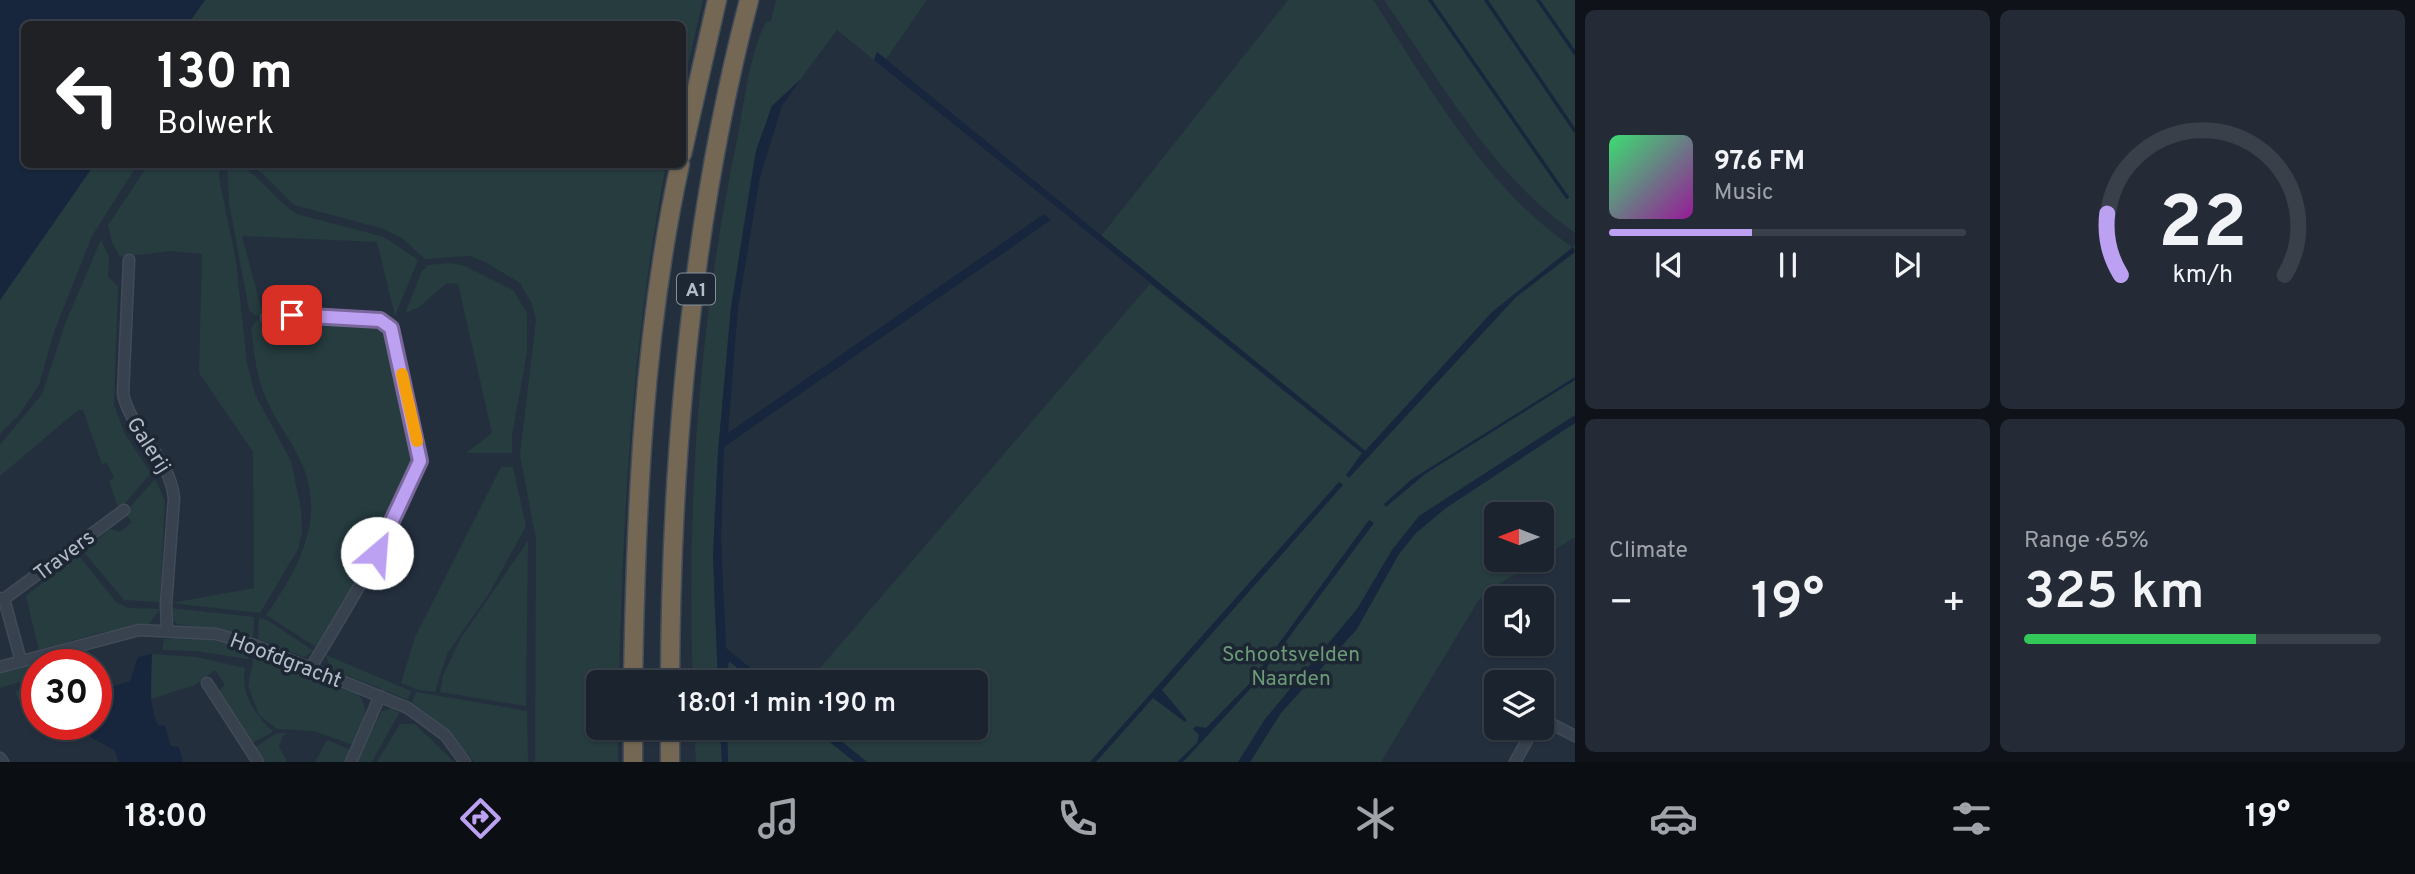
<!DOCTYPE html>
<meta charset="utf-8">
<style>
body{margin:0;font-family:Overpass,sans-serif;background:#242b36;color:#f1f3f6;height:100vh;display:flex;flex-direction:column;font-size:26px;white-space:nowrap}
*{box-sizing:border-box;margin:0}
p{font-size:23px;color:#a0a4aa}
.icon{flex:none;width:38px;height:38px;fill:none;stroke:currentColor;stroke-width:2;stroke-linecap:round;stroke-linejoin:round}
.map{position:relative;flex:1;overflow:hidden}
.drawer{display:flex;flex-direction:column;gap:10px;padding:10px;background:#0f1319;width:840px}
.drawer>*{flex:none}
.banner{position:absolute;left:21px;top:21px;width:665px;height:147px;border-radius:10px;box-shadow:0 2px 5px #0004,0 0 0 2px #39404a;background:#202124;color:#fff;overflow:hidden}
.needle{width:46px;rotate:270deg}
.controls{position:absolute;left:1484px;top:502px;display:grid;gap:14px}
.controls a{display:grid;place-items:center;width:70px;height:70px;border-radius:10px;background:#1b232e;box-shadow:0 2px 5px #0004,0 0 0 2px #39404a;font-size:35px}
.speed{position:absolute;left:21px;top:649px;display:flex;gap:14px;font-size:35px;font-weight:700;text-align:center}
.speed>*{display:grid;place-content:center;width:91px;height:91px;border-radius:50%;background:#1b232e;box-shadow:0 2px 5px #0004,0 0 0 2px #39404a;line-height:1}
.speed .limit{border:10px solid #d22;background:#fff;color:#111}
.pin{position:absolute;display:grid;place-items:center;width:60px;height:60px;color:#fff;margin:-30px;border-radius:14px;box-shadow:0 4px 10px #0006}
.me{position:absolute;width:77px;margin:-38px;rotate:27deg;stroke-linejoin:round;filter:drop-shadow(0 0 5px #0008)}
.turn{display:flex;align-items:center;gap:24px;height:147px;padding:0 21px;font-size:32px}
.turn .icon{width:91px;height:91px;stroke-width:2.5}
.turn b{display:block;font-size:49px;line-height:60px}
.big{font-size:52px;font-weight:600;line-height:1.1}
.drawer .tile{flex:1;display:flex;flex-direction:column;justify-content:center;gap:10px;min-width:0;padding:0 24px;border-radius:10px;background:#242b36}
.drawer .dial{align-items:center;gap:0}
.dial svg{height:182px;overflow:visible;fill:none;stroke:#39404a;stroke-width:7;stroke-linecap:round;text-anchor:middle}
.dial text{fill:#f1f3f6;stroke:none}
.song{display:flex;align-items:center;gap:21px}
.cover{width:84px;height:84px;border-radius:10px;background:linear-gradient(135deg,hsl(140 70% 55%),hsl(300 70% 35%))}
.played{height:7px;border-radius:4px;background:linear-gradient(90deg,#bca0f2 40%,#39404a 40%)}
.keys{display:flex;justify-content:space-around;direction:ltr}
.heat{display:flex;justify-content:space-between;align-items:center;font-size:38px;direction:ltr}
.charge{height:10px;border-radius:5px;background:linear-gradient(90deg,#34c759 65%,#39404a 0)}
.drawer .tiles{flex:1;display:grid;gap:10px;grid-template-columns:repeat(2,1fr)}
.trip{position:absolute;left:586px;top:670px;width:402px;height:70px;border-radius:10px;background:#1b232e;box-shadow:0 2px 5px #0004,0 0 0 2px #39404a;font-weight:600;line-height:70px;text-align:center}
.tab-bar{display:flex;height:112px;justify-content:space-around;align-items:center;background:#0b0e12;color:#a0a4aa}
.tab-bar .icon{width:49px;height:49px}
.tab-bar .on{color:#bca0f2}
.tab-bar b{font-size:32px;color:#f1f3f6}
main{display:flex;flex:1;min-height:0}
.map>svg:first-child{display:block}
.green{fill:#263c3f}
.water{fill:#17263c}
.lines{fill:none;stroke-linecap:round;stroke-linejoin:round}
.stream{stroke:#17263c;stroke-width:3.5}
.street-casing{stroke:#414a57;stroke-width:13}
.highway-casing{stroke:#434c59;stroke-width:21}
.street{stroke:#38414e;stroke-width:10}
.highway{stroke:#746855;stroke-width:18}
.route-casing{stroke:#7a689d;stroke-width:18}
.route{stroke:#bca0f2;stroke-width:12}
.slow{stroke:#f59e0b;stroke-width:12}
.labels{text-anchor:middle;stroke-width:7;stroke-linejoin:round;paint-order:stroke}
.shield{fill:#1d2633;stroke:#878f9c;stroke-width:2}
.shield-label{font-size:19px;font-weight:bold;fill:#b4bcc9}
.street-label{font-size:21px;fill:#b4bcc9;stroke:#1d2633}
.park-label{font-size:21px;fill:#6b9a76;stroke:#1d2633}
</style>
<main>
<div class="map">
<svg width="1575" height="762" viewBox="0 0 1575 762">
<rect width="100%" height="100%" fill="#242f3e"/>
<g class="green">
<path d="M 205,0 L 703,0 L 683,86 L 682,24 L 188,24 Z"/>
<path d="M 776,0 L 927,0 L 886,59 L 877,52 L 874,60 L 837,30 L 800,80 L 772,106 L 756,151 L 750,185 L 731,308 L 718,452 L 713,556 L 718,682 L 693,682 C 686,500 700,314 738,135 C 745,99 749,55 766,22 L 771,21 Z"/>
<path d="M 1288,0 L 1373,0 C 1430,87 1484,187 1572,247 L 1575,245 L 1575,537 L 1542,558 L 1542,514 L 1496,514 L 1496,560 L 1538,560 L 1489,590 L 1478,601 L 1381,762 L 867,762 L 825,728 L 976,728 L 976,682 L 808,682 L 1150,284 L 1362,453 L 1365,450 L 1101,236 Z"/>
<path d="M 1384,0 L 1575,0 L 1575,233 C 1493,177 1440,80 1384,0 Z"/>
<path d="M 94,165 L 137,165 L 92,236 L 54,332 L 39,385 L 18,416 L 0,434 L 0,300 Z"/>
<path d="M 148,165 L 220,165 L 219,178 L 236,261 L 247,363 L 255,394 L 291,461 L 301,509 L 302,532 L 298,549 L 260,613 L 171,603 L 254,588 L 253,452 L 199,373 L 202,254 L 171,251 L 120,257 L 112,242 L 108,225 Z"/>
<path d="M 227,165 C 255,164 274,201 297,214 L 384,237 L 418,260 L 395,316 L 377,242 L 242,236 L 263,315 L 256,316 L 249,310 L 229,203 Z"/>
<path d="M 249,165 L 666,165 C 633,335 623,509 619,682 L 598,682 L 598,728 L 618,728 L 618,762 L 535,762 L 536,539 L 520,455 L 536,320 L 532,304 L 520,283 L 487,263 L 470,256 L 425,259 L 403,239 L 384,229 L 294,205 L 262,173 Z"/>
<path d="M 101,240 L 109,257 L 108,277 L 118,286 L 114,405 L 125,434 L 151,473 L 121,508 L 118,507 L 109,481 L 114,478 L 107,463 L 102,464 L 83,410 L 78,410 L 0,476 L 0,445 L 42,394 L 65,324 Z"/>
<path d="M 450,263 L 465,266 L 513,290 L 527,313 L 527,353 L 512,435 L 512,453 L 466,453 L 492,433 L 458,284 L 447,283 L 419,307 L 405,313 L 422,271 L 428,265 Z"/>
<path d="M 257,320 L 261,322 L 262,327 L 279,328 L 291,320 L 378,325 L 386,331 L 412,445 L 413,467 L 346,599 L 316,647 L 266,615 C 298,570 327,518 301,462 C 291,439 274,419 265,396 C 256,375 254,351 251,328 Z"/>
<path d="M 501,467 L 513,467 L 526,526 L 490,592 L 447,654 L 435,692 L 419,690 L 401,683 L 415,637 Z"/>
<path d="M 155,479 L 165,501 L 160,602 L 124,600 L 83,551 L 110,529 L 120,532 L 132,522 L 125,513 Z"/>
<path d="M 528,541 L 526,706 L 440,692 L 443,676 L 460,639 Z"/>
<path d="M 78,555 L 116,602 L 128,608 L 160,609 L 149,624 L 100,633 L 39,650 L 26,596 Z"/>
<path d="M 170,608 L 254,617 L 253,638 L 227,631 L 178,624 L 173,621 Z"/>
<path d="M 259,618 L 267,620 L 314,651 L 304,657 L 258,639 Z"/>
<path d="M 185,638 L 212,640 L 250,650 L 248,659 L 195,651 L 162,650 L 164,639 Z"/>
<path d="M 255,652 L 356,691 C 373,711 361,723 353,745 L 314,731 L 277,729 L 259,715 L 248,686 Z"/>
<path d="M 152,654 L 197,657 L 245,668 C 240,695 255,714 273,732 L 252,743 L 218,691 L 225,685 L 215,670 L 195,685 L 151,699 Z"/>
<path d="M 326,655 L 411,691 L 408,700 L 330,668 Z"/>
<path d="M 728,661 L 755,682 L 726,682 Z"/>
<path d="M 42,662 L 43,665 L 37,665 L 37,677 L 0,688 L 0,673 Z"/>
<path d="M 37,685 L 37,698 L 19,701 L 15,691 Z"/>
<path d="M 416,692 L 527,711 L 528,762 L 474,762 L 447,729 L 412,702 Z"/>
<path d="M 392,708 L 399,713 L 372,762 L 356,762 L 382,711 Z"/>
<path d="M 400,724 L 415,724 L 454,762 L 377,762 Z"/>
<path d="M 694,728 L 720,728 L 722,762 L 696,762 Z"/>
<path d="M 727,728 L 812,728 L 855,762 L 728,762 Z"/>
<path d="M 277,733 L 287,733 L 282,737 L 279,747 L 287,762 L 263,762 L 254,748 Z"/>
<path d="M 327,740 L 351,750 L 346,762 L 315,762 Z"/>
</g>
<g class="water">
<path d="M 0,0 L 205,0 L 188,24 L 24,24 L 24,164 L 94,165 L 0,300 Z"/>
<path d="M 877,52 L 1365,451 L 1492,312 L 1573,247 L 1575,252 L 1516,297 L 1349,478 L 1346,475 L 1362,453 L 874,60 Z"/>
<path d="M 800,80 L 782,106 L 760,177 L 738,308 L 728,433 L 1044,214 L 1051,220 L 724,447 L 721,539 L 726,648 L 768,682 L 755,682 L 729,661 L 726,682 L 718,682 L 713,556 L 718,452 L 731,308 L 756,151 L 772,106 Z"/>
<path d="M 1575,377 L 1575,380 L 1425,474 L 1386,507 L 1384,504 L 1412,479 Z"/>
<path d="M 1575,415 L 1575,423 L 1446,508 L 1416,533 L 1399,554 L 1357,629 L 1281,713 L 1250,762 L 1238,762 L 1265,719 L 1357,609 L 1392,550 L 1419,516 Z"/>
<path d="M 1339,482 L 1343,485 L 1162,690 L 1187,720 L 1185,722 L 1153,698 L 1096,762 L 1090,762 Z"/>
<path d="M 1369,520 L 1374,523 L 1252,687 L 1183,762 L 1177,762 L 1197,743 L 1199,735 L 1193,729 L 1196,726 L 1206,728 L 1250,683 Z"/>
<path d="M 152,654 C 151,678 148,703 158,725 L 165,726 L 171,746 L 179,747 L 183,762 L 119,762 L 114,750 L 90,737 L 88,725 L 96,724 L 96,692 L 130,681 L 138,657 Z"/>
<path d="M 720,728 L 727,728 L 728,762 L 722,762 Z"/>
<path d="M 812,728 L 825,728 L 867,762 L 855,762 Z"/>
</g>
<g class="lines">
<g class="stream">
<path d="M 1430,0 L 1567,197"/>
<path d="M 1486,0 L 1575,131"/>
<path d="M 1538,0 L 1575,53"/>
</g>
<g class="street-casing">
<g id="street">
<path d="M 129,260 L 123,394 C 132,433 170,457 174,498 L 166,605 L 167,629"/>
<path d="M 266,318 L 292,315 L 386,322 L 391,328 L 419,452 C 422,489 333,630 310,669"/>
<path d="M 0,598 L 4,599 L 124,510"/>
<path d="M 4,599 L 21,661"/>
<path d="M 0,667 L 139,630 L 216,634 L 254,645 L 408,708 L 445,735 L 465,762"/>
<path d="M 207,683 L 258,762"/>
<path d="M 1542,719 L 1575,736"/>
<path d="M 0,758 L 3,762"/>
<path d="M 351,762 L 380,696"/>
<path d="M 1515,762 L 1534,728"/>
</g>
</g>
<g class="highway-casing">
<g id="highway">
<path d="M 682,154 L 717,0"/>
<path d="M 633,682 C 636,510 643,334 680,164"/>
<path d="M 670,682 C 671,454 691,222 749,0"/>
<path d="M 633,728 L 633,762"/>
<path d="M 670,728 L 670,762"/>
</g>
</g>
<use href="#street" class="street"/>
<use href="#highway" class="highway"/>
</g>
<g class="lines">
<g class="route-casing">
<path id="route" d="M 292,315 L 380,320 L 391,328 L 420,461 L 377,553"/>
</g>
<use href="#route" class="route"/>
<path class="slow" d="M 402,374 L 417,441"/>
</g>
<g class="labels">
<rect class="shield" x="677" y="273.5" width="38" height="31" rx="5"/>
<g class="shield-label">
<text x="696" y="296">A1</text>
</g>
<g class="street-label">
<text transform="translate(149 445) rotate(57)" y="7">Galerij</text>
<text transform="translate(64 555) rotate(-37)" y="7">Travers</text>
<text transform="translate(286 660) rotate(21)" y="7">Hoofdgracht</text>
</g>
<g class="park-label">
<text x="1291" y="661">Schootsvelden<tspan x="1291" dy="24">Naarden</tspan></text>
</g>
</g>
</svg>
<div class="controls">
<a><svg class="needle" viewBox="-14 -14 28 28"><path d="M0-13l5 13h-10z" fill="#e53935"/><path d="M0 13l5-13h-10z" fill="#a0a4aa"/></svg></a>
<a><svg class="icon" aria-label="sound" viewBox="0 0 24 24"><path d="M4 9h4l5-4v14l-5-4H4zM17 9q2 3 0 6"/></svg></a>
<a><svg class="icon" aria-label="layers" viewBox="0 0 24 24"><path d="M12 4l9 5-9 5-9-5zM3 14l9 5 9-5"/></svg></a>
</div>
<div class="speed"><div class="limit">30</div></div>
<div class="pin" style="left:292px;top:315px;background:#d93025"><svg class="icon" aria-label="arrive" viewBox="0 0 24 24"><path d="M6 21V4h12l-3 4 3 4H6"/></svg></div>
<svg class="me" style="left:377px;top:553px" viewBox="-20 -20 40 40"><circle r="19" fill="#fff"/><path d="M0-13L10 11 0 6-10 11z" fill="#bca0f2"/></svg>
<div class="trip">18:01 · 1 min · 190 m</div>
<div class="banner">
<div class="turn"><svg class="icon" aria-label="left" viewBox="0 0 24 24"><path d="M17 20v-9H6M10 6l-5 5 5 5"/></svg><div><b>130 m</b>Bolwerk</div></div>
</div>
</div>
<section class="drawer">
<div class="tiles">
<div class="tile">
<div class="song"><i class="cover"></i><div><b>97.6 FM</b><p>Music</p></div></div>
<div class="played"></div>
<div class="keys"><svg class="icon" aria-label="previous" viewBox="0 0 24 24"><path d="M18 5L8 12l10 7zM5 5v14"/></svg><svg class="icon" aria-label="pause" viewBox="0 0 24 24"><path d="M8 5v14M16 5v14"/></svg><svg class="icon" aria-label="next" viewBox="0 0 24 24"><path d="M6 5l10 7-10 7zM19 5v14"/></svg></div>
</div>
<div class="tile dial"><svg viewBox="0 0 100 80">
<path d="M14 69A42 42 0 1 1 86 69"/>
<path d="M14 69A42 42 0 0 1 8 42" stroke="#bca0f2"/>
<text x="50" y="56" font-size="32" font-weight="700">22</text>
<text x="50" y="72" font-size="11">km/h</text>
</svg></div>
<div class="tile"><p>Climate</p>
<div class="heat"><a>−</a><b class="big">19°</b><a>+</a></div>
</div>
<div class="tile"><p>Range · 65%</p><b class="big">325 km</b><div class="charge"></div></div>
</div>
</section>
</main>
<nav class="tab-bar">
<b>18:00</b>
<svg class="icon on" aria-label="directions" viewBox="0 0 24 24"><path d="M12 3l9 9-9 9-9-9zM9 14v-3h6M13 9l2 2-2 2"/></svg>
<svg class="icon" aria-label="music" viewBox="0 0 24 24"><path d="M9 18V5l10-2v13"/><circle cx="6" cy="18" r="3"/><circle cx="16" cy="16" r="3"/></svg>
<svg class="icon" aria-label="phone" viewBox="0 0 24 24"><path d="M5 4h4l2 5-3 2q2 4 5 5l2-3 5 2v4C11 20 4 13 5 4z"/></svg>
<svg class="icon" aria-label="climate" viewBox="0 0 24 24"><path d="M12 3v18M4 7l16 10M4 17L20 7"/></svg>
<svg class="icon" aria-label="car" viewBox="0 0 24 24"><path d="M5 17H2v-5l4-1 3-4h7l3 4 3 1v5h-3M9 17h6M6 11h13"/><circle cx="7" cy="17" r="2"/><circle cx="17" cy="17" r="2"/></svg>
<svg class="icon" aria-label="filters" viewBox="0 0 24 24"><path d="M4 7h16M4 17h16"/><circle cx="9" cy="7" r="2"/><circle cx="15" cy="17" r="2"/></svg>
<b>19°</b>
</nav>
